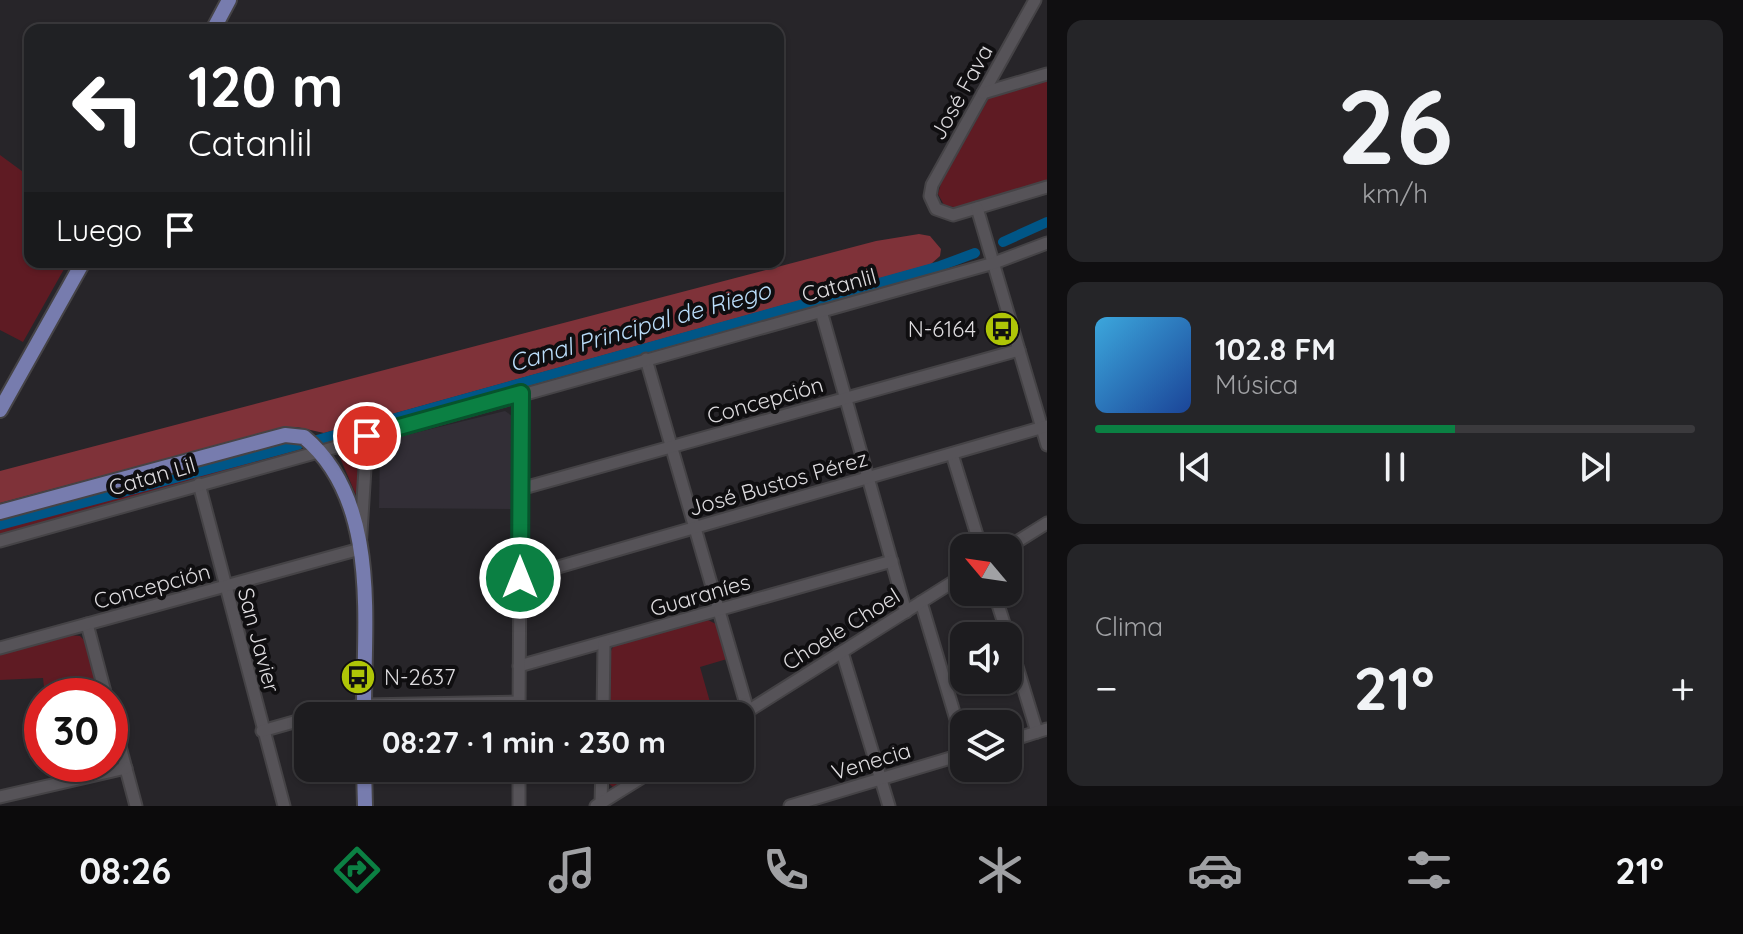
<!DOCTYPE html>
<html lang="es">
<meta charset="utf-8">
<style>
body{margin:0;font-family:Quicksand,sans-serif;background:#252528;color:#f1f3f6;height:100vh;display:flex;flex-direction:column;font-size:30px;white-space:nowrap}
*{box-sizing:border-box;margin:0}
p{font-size:26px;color:#a0a1a4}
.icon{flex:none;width:44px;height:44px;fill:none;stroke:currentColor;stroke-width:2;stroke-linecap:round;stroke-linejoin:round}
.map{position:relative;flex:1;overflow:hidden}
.details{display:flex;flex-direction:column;gap:20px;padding:20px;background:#100f11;width:696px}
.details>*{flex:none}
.top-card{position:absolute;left:24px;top:24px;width:760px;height:244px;border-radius:16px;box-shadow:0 2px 6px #0004,0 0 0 2px #3b3a3d;background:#202124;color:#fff;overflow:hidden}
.needle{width:52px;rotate:299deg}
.fabs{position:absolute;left:950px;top:534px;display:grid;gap:16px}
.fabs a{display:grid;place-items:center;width:72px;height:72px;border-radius:16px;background:#1d1c1f;box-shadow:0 2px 6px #0004,0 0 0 2px #3b3a3d;font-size:40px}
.speed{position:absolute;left:24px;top:678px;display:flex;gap:16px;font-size:40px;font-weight:700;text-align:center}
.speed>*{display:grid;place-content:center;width:104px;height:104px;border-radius:50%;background:#1d1c1f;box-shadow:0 2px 6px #0004,0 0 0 2px #3b3a3d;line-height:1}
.speed .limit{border:12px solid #d22;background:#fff;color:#111}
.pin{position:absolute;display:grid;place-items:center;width:68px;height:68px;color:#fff;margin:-34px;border:4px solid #fff;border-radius:50%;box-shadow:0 2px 8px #0007}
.me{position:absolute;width:88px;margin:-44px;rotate:0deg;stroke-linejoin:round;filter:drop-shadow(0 0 6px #0008)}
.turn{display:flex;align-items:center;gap:28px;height:168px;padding:0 32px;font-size:36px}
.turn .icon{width:104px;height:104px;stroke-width:2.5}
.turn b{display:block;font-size:56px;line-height:68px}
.then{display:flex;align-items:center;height:76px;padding:0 32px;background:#0003;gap:16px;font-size:30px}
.big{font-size:60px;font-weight:800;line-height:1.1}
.details .card{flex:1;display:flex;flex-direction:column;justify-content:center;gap:12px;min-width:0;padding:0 28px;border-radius:16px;background:#252528}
.details .dial{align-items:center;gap:0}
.dial b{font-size:104px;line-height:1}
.song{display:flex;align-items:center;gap:24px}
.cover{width:96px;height:96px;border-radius:12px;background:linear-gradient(135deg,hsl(200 70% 55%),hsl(220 70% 35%))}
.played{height:8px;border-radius:4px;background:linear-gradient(90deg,#0b8043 60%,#3b3a3d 60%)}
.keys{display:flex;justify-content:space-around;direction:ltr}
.heat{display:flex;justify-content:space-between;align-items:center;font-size:44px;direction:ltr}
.trip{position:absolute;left:294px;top:702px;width:460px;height:80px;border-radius:16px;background:#1d1c1f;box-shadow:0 2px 6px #0004,0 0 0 2px #3b3a3d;font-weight:800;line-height:80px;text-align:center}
.tab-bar{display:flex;height:128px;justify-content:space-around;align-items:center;background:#0c0b0c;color:#a0a1a4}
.tab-bar .icon{width:56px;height:56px}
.tab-bar .active{color:#0b8043}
.tab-bar b{font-size:36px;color:#f1f3f6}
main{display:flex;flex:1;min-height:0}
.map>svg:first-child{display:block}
.built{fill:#322e36}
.green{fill:#5f1b23}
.forest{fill:#7f3239}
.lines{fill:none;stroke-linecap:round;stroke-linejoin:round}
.canal{stroke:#005687;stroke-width:10}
.minor-casing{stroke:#454346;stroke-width:15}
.major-casing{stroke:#454346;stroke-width:18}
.minor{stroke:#565358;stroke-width:11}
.major{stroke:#777cae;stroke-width:14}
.route-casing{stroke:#07532c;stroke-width:20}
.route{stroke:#0b8043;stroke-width:14}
.labels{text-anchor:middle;stroke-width:8;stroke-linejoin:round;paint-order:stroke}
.street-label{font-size:22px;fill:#dddbde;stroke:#0f0e10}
.poi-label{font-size:22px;fill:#dddbde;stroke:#0f0e10;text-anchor:end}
.water-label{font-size:24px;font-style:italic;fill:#baddfa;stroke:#0f0e10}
</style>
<main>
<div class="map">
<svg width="1047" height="806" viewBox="0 0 1047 806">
<rect width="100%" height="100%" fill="#272529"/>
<path class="built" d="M 505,411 L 512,416 L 512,509 L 379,508 L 380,447 L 386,440 Z"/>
<g class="green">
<path d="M 1047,78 L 1047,182 L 958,208 L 944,205 L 938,194 L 941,183 L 990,96 Z"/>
<path d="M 0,155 L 30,177 L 30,262 L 68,262 L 23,342 L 0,330 Z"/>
<path d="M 283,439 L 297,443 L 297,450 L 0,537 L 0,516 Z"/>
<path d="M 356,446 L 359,494 L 356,495 L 338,453 Z"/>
<path d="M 706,619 L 718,625 L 727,659 L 700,667 L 714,716 L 609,716 L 610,653 L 614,645 Z"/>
<path d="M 69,635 L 80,636 L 85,641 L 100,696 L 45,696 L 43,678 L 0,680 L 0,654 Z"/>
<path d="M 608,768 L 647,768 L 613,787 L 607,782 Z"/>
</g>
<path class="forest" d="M 919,234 L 930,236 L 941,249 L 940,256 L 931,264 L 324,433 L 297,427 L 281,428 L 0,503 L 0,471 L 876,241 Z"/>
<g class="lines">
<g class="canal">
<path d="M 1003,242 L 1047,222"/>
<path d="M 317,440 L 940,266 L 975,253"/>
<path d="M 0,525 L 298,445"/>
</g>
<g class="minor-casing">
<g id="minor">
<path d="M 1035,0 L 932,185 L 930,196 L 936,209 L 953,215 L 1047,187"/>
<path d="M 983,93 L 1047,74"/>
<path d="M 977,208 L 1047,445"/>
<path d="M 821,311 L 906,612"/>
<path d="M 646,359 L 748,711"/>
<path d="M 952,454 L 981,548"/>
<path d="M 199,484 L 284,806"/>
<path d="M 520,489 L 1019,350"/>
<path d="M 0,541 L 994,263 L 1047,243"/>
<path d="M 1007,548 L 1047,523"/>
<path d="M 520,578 L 1047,426"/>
<path d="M 994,592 L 1008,636"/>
<path d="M 921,602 L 964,746"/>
<path d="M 87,624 L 106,696"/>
<path d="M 1008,637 L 1037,732"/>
<path d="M 0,648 L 360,549 L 367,436"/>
<path d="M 842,652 L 889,806"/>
<path d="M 519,666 L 892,561"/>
<path d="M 110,709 L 136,806"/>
<path d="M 316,716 L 364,705 L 519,702"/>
<path d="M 519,716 L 521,393"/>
<path d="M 603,716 L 604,643"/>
<path d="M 740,716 L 964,575"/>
<path d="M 262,731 L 308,718"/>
<path d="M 1008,741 L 1047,729"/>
<path d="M 0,797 L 126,768"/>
<path d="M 601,803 L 602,768"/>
<path d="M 519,806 L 519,768"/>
<path d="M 596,806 L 657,768"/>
<path d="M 790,806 L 964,754"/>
</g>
</g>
<g class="major-casing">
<g id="major">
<path d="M 213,30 L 229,0"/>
<path d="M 0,410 L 83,262"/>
<path d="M 0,512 L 285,435 L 304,437 C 382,502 363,627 364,716"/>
<path d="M 364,768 L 365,806"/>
</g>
</g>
<use href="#minor" class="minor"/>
<use href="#major" class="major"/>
</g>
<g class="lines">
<g class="route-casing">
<path id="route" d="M 367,436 L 521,393 L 520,578"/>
</g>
<use href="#route" class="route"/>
</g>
<defs>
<g id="bus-disc" transform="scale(1.8)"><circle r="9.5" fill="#afc507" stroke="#0f0e10"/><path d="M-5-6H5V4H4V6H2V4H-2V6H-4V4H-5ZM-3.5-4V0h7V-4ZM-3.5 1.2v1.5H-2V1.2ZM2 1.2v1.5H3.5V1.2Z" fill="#111"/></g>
</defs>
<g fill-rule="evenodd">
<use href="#bus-disc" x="1002" y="329"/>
<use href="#bus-disc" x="358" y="677"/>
</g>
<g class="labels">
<g class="street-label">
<text transform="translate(961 92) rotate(-61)" y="8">José Fava</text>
<text transform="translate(839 285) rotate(-15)" y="8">Catanlil</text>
<text transform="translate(765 400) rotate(-16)" y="8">Concepción</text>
<text transform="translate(152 476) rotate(-16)" y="8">Catan Lil</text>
<text transform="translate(778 483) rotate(-16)" y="8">José Bustos Pérez</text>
<text transform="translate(152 586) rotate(-15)" y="8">Concepción</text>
<text transform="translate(700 595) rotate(-16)" y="8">Guaraníes</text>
<text transform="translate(841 629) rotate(-32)" y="8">Choele Choel</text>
<text transform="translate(259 640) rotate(75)" y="8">San Javier</text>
<text transform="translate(871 761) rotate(-17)" y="8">Venecia</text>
</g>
<g class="poi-label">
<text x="976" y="337">N-6164</text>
<text x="384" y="685" text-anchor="start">N-2637</text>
</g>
<g class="water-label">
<text transform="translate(640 327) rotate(-16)" y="8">Canal Principal de Riego</text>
</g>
</g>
</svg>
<div class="fabs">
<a><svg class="needle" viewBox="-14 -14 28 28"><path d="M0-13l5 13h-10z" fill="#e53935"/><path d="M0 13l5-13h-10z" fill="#a0a1a4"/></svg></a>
<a><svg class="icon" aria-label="sound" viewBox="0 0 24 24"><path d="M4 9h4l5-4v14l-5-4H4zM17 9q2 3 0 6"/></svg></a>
<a><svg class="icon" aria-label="layers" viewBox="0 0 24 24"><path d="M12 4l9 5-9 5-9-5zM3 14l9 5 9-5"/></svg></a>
</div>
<div class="speed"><div class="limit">30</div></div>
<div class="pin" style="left:367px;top:436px;background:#d93025"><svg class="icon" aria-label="arrive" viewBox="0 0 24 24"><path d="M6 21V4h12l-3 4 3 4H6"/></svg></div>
<svg class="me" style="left:520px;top:578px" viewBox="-20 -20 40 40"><circle r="17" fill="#0b8043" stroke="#fff" stroke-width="3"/><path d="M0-11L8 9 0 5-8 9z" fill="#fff"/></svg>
<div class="trip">08:27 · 1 min · 230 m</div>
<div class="top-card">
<div class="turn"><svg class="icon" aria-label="left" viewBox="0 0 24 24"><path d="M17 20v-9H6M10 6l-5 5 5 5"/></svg><div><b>120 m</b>Catanlil</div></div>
<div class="then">Luego<svg class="icon" aria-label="arrive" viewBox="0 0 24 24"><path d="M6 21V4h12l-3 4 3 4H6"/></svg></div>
</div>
</div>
<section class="details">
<div class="card dial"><b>26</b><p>km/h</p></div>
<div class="card">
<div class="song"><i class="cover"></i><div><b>102.8 FM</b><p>Música</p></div></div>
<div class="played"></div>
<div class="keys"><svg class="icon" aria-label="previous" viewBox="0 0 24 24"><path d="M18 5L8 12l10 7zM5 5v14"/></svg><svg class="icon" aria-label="pause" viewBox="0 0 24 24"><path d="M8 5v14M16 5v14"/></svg><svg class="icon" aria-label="next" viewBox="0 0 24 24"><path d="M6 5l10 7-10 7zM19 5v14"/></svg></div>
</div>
<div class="card"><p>Clima</p>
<div class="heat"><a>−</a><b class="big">21°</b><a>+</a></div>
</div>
</section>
</main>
<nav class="tab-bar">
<b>08:26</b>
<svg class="icon active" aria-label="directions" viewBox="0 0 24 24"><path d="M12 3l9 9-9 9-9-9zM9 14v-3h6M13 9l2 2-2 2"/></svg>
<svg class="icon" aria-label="music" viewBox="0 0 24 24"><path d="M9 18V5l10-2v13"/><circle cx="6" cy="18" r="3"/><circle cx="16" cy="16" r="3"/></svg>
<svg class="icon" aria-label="phone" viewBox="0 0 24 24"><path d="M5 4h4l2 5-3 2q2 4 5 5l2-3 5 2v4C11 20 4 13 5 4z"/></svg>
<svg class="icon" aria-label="climate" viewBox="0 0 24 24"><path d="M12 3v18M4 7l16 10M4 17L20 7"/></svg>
<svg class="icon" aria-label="car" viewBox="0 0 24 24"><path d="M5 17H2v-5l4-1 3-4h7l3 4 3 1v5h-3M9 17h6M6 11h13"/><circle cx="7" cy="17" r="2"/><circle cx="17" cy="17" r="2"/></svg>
<svg class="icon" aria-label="filters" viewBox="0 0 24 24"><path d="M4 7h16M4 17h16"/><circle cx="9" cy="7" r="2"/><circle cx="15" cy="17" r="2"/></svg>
<b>21°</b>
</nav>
